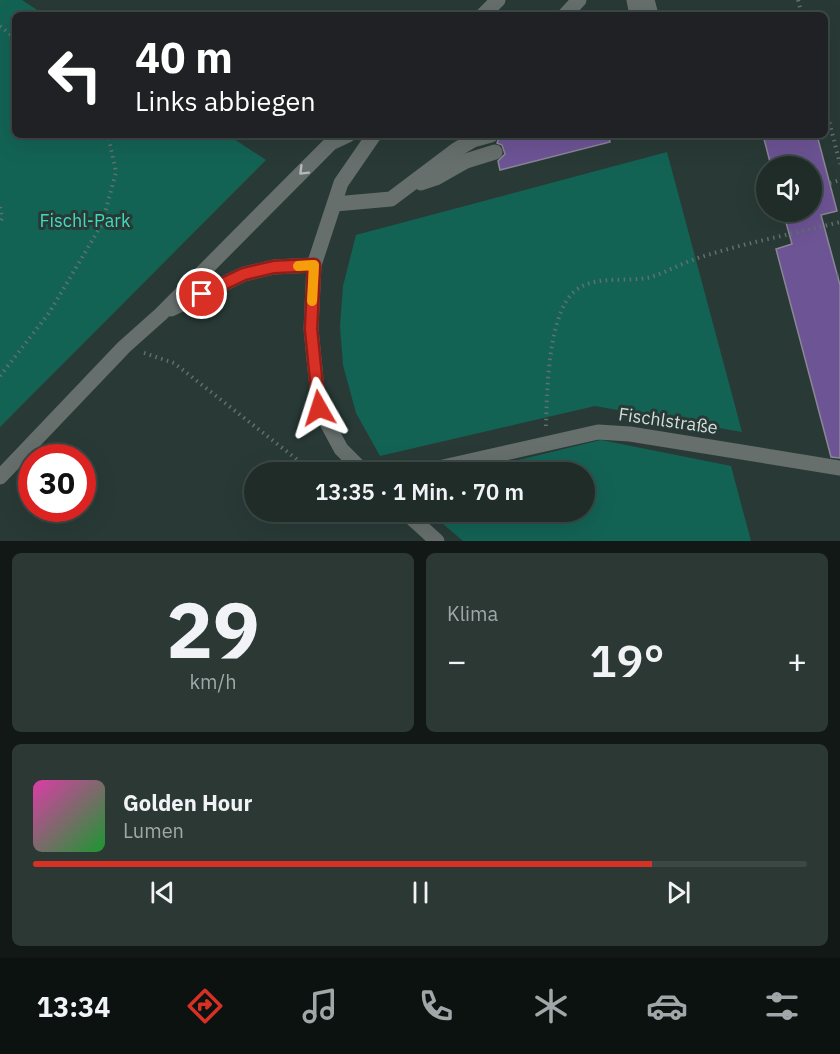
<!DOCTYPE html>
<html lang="de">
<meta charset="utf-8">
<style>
body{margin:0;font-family:"IBM Plex Sans",sans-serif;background:#2c3834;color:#f1f3f6;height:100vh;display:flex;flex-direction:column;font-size:22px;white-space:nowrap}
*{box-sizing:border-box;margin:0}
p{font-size:20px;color:#a1a7a8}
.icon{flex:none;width:33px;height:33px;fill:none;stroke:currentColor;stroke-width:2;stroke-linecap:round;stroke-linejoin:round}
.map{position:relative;height:541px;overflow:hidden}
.panel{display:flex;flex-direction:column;gap:12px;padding:12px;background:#111816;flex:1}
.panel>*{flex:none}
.banner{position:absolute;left:12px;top:12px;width:816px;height:126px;border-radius:9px;box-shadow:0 6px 24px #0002,0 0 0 2px #3c4845;background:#202124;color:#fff;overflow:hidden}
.tools{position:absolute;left:756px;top:156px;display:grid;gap:12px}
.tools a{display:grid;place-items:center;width:66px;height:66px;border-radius:50%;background:#1f2c28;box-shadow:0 6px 24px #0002,0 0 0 2px #3c4845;font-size:30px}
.speed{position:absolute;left:18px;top:444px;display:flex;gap:12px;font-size:30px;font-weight:700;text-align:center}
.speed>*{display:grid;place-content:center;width:78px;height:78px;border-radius:50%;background:#1f2c28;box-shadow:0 6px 24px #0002,0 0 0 2px #3c4845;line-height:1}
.speed .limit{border:9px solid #d22;background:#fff;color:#111}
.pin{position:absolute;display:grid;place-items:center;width:51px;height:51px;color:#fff;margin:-26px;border:3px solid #fff;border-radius:50%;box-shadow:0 2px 6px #0007}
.me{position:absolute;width:66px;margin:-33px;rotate:354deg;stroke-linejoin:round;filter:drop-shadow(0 0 4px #0008)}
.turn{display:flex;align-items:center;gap:21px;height:126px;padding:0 24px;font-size:27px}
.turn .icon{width:78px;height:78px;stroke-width:2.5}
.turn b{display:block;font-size:42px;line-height:51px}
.big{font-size:45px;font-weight:600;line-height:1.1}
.panel .widget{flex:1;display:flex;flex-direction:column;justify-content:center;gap:9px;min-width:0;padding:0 21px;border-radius:9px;background:#2c3834}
.panel .dial{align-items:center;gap:0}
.dial b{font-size:78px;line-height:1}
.song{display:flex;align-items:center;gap:18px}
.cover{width:72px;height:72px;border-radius:9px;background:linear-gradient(135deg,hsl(320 70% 55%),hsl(130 70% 35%))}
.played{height:6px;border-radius:3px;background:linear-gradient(90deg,#d93025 80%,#3c4845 80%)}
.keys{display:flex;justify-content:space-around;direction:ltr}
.heat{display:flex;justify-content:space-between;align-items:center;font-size:33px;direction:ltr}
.panel .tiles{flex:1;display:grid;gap:12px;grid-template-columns:1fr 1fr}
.widget:last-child{grid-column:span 2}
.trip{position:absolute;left:244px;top:462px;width:351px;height:60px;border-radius:30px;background:#1f2c28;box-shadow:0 6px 24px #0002,0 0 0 2px #3c4845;font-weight:600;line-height:60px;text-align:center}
.dock{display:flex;height:96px;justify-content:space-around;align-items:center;background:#0c1210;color:#a1a7a8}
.dock .icon{width:42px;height:42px}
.dock .current{color:#d93025}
.dock b{font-size:27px;color:#f1f3f6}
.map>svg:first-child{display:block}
.green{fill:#136355}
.building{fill:#6d5495;stroke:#8b8695;stroke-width:1.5}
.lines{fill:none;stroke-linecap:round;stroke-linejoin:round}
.path{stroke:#61706c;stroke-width:4;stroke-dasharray:1.5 4.5;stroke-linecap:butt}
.minor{stroke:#676f6d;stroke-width:15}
.oneway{stroke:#b2bbb9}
.route-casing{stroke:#8d1f18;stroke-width:15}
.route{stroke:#d93025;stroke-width:10}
.slow{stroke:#f59e0b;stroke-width:10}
.labels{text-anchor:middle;stroke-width:6;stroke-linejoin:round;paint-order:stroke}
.park-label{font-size:18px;fill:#40dbbf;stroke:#293a36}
.street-label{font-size:18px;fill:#d2dcd9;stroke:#293a36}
</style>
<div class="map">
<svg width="840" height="541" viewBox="0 0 840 541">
<rect width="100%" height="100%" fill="#293a36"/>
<g class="green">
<path d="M 0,0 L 22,0 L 45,15 L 15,15 L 15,135 L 228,135 L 266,160 L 0,427 Z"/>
<path d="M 667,152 L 742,432 L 595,406 L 380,456 L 356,413 L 343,365 L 340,326 L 343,286 L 356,235 Z"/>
<path d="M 601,440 L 731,466 L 751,541 L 463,541 L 429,512 L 585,512 L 585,472 L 468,472 Z"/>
</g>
<g class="building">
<path d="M 500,135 L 609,135 L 610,142 L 500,170 L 498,161 L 505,154 L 502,145 L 497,143 Z"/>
<path d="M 763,135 L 817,135 L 837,211 L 821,215 L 840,285 L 840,458 L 831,457 L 776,249 L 792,244 L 783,212 L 812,212 L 812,166 L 771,166 Z"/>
</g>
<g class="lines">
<g class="path">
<path d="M 798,0 L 802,15"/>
<path d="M 0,26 L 15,38"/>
<path d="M 825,105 L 840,164"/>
<path d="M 830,183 L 840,180"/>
<path d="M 0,207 L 2,218 L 0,223"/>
<path d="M 837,275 L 840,274"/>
<path d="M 144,353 L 174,363 L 313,472"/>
<path d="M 0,376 L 49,313 L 102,224 L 116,172 L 108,135"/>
<path d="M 546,426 C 547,391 548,330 567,300 C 586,271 624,284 651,277 C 667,272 682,263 698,258 C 744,243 793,234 840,222"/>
</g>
<g class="minor">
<path d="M 634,0 L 637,15"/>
<path d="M 647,0 L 651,15"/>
<path d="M 483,15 L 498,0"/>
<path d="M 565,15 L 579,0"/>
<path d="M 421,183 L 436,178 L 466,161 L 495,152"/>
<path d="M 335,204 L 391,199 L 456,150 L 473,140 L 491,135"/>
<path d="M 171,309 L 244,274 L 274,267 L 314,265"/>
<path d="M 364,472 L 341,449 L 319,408 L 311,329 L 314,265 L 341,183 L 374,135"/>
<path d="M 421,472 L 598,432 L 630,434 L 840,468"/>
<path d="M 0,477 L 124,347 L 161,314 L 331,143 L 348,135"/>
<path d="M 405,512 L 437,541"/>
</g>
</g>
<defs><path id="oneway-chevron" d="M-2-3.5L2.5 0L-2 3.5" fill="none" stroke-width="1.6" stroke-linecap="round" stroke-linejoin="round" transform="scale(1.5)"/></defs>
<use class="oneway" href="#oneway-chevron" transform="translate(303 171) rotate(135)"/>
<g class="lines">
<g class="route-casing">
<path id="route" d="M 202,294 L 244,274 L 274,267 L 314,265 L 311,329 L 319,408"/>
</g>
<use href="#route" class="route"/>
<path class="slow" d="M 298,266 L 314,265 L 312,301"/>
</g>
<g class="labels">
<g class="park-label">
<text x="85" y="227">Fischl-Park</text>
</g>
<g class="street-label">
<text transform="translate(668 421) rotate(8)" y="6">Fischlstraße</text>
</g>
</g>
</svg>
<div class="tools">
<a><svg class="icon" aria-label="sound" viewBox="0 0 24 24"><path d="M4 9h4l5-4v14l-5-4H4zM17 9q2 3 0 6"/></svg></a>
</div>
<div class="speed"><div class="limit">30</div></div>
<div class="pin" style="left:202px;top:294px;background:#d93025"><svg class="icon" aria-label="arrive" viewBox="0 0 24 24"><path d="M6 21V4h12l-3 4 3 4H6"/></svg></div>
<svg class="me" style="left:319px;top:408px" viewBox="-20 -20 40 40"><path d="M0-17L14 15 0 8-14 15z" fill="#d93025" stroke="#fff" stroke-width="4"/></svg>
<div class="trip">13:35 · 1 Min. · 70 m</div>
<div class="banner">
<div class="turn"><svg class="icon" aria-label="left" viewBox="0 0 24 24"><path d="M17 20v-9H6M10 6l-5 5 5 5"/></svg><div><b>40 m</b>Links abbiegen</div></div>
</div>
</div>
<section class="panel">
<div class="tiles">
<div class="widget dial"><b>29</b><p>km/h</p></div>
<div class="widget"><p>Klima</p>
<div class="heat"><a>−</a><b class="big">19°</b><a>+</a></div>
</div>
<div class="widget">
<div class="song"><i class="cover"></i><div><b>Golden Hour</b><p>Lumen</p></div></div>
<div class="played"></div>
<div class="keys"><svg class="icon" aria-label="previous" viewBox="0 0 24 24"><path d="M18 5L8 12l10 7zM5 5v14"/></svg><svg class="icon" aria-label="pause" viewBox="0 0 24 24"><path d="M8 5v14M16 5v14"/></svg><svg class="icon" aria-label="next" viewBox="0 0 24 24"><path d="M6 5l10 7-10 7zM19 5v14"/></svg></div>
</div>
</div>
</section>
<nav class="dock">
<b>13:34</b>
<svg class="icon current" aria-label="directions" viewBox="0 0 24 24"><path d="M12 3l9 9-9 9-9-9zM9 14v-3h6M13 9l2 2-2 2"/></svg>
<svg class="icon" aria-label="music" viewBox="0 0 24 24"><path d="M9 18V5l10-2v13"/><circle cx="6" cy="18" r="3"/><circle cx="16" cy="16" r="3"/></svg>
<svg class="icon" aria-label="phone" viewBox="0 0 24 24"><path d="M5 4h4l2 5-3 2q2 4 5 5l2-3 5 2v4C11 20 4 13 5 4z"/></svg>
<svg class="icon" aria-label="climate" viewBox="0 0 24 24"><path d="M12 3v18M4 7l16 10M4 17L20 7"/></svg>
<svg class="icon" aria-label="car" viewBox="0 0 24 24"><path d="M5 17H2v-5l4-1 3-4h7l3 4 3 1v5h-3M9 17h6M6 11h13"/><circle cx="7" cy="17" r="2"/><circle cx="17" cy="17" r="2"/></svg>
<svg class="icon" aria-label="filters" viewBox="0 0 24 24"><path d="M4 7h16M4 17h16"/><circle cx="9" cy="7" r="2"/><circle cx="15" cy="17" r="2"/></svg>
</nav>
